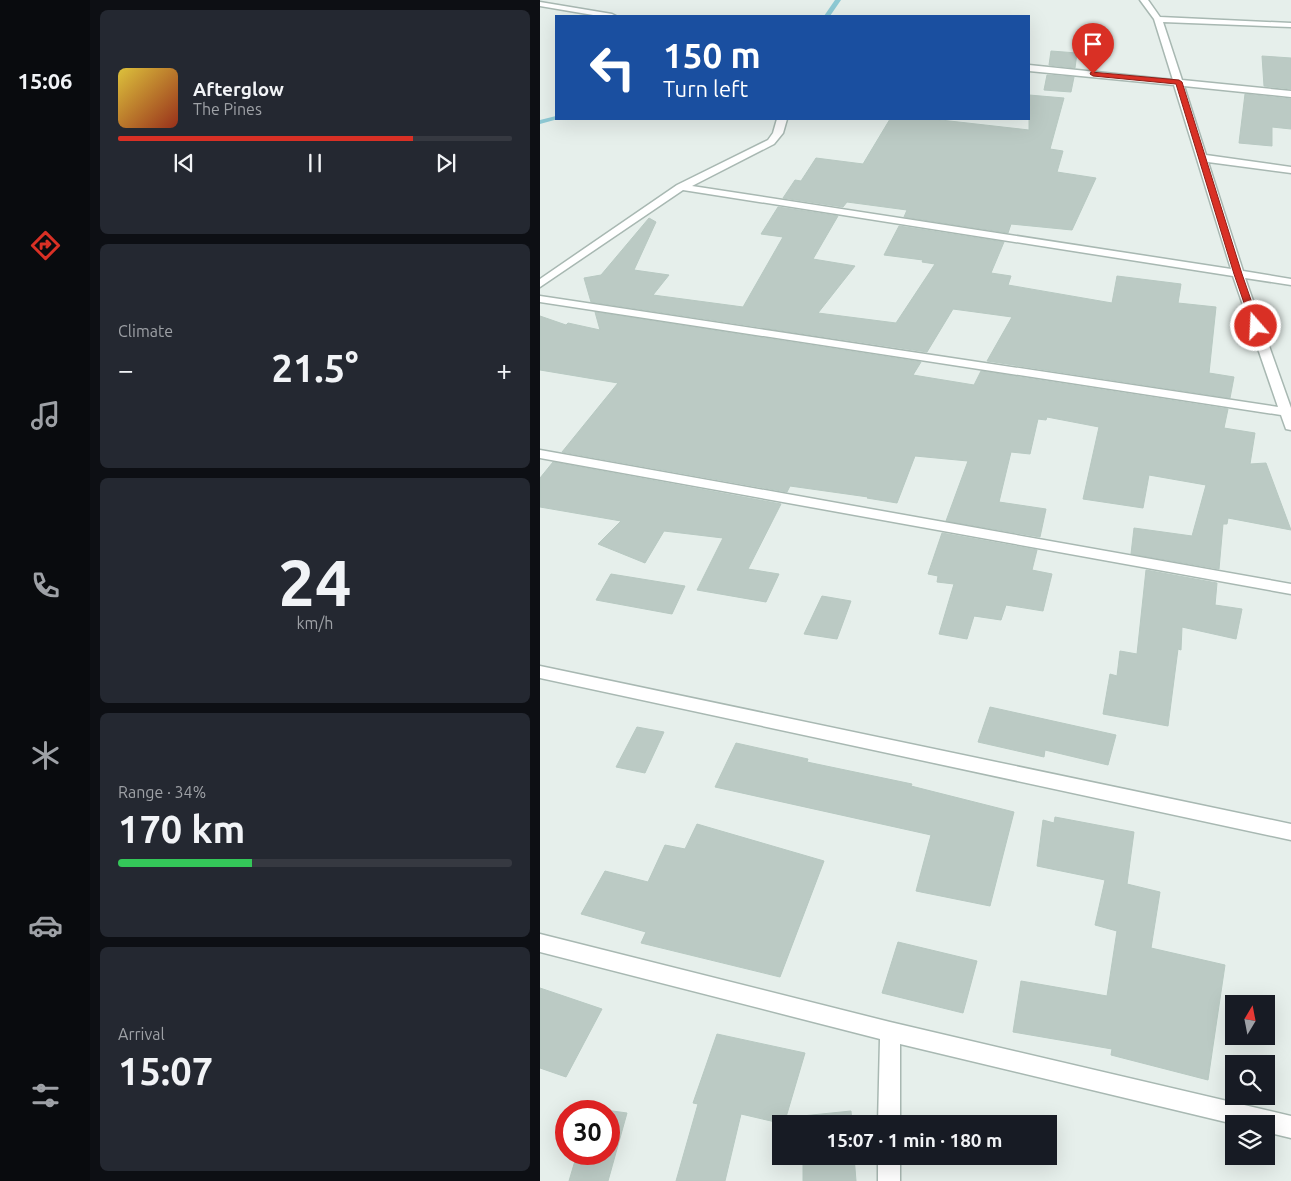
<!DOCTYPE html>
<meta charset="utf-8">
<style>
body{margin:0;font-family:Ubuntu,sans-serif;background:#242831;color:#f1f3f6;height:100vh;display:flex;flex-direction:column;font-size:19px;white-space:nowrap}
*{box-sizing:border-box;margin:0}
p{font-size:16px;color:#9ea1a6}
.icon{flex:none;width:28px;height:28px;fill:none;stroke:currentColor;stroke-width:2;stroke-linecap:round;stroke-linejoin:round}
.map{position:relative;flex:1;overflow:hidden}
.panel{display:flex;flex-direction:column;gap:10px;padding:10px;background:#0d0f14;width:450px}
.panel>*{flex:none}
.banner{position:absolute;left:15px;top:15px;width:475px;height:105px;border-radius:0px;box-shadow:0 5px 20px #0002;background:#1a4fa0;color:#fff;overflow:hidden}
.needle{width:32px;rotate:10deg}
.tools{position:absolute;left:685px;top:995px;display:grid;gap:10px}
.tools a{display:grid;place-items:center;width:50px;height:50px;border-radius:0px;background:#171b24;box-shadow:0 5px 20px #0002;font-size:25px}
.speed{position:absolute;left:15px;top:1100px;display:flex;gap:10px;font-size:25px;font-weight:700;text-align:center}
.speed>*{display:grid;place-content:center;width:65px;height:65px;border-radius:50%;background:#171b24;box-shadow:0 5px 20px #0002;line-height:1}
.speed .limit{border:8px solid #d22;background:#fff;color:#111}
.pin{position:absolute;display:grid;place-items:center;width:42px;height:42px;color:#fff;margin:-51px -21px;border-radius:50% 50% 50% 0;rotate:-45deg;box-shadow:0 0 5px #0007}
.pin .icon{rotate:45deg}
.me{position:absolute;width:55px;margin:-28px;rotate:341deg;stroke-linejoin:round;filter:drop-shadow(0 0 4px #0008)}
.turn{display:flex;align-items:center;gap:18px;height:105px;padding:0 25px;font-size:22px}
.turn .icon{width:65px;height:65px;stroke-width:2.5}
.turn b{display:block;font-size:35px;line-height:42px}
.big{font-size:38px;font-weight:600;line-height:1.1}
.panel .widget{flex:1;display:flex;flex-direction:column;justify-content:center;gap:8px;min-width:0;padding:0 18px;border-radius:8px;background:#242831}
.panel .dial{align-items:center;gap:0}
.dial b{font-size:65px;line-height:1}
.song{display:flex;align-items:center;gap:15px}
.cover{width:60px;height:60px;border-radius:8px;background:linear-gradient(135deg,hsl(50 70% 55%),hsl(10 70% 35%))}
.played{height:5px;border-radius:2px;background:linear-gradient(90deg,#d93025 75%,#363941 75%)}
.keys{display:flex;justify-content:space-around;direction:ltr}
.heat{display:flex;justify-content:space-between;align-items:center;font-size:28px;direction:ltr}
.charge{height:8px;border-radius:4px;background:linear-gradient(90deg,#34c759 34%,#363941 0)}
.trip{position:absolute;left:232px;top:1115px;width:285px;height:50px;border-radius:0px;background:#171b24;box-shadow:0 5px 20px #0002;font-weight:600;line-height:50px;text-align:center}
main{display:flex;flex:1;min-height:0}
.tabs{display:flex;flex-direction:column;width:90px;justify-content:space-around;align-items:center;background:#090b0e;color:#9ea1a6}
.tabs .icon{width:35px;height:35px}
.tabs .on{color:#d93025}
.tabs b{font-size:22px;color:#f1f3f6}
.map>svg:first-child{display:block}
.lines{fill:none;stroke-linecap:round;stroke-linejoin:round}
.stream{fill:#8ec9d4;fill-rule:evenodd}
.building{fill:#bbcac4;stroke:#b8c9c2}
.street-casing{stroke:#a8b8b2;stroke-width:3}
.street{fill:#fff;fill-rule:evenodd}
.route{fill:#d93025;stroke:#8d1f18}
</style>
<main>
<nav class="tabs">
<b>15:06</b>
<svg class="icon on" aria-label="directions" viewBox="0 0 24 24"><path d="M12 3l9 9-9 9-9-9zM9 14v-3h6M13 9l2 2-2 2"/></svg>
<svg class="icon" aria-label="music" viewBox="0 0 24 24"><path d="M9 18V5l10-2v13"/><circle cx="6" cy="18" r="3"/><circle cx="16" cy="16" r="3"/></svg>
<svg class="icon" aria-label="phone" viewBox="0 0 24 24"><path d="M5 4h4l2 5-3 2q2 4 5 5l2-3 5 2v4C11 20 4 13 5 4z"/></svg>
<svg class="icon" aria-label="climate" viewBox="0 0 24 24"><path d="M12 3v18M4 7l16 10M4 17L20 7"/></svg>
<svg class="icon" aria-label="car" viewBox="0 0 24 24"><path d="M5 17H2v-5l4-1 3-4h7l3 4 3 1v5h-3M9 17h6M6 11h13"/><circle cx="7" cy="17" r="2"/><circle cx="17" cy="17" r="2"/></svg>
<svg class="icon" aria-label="filters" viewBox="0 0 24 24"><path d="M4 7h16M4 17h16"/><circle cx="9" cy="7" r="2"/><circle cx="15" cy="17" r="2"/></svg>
</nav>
<section class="panel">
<div class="widget">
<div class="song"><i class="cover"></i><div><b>Afterglow</b><p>The Pines</p></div></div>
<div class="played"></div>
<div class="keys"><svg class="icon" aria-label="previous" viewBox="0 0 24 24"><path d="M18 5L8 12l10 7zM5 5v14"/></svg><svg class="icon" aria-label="pause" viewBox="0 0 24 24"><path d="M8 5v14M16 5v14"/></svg><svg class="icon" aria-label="next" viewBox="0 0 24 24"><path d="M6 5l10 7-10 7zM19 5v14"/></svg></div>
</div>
<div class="widget"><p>Climate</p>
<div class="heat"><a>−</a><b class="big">21.5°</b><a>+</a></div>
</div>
<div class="widget dial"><b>24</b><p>km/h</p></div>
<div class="widget"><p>Range · 34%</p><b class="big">170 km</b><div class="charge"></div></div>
<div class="widget"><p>Arrival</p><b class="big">15:07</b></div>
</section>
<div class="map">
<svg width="751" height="1181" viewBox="0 0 751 1181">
<rect width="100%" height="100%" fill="#e6efeb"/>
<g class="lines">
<g class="stream">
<path d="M 295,0 L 301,0 L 290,16 L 284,16 Z"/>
<path d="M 16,116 L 16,119 L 18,119 L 0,124 L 0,120 Z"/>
</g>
</g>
<g class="building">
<path d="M 511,51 L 537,53 L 535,68 L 509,65 Z"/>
<path d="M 722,56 L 751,58 L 751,89 L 724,86 Z"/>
<path d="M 507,75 L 534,77 L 531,92 L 504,90 Z"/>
<path d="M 705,94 L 751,99 L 751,129 L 732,127 L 732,146 L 699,143 Z"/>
<path d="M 489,95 L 524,98 L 510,149 L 523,151 L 517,172 L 556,178 L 532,230 L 471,224 L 468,233 L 364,217 L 367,210 L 307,202 L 303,207 L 243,198 L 255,180 L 261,181 L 276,158 L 323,164 L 350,119 L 392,119 L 489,130 Z"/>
<path d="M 238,207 L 298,216 L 273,259 L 315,266 L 278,313 L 356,323 L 395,264 L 382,262 L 383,260 L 344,255 L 359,226 L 464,242 L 451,273 L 471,276 L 468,285 L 572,303 L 577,276 L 641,284 L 638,303 L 676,307 L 669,373 L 694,377 L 690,398 L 447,361 L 472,317 L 413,309 L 387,352 L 51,302 L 44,278 L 61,275 L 109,218 L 116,222 L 94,270 L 129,275 L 113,295 L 203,307 L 243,237 L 221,234 Z"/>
<path d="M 55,312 L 381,362 L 373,375 L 434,385 L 441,371 L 688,409 L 684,428 L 715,433 L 710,464 L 726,463 L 751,530 L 688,518 L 687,524 L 683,524 L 679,569 L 591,554 L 594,528 L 652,536 L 666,485 L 609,475 L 603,508 L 543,499 L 559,427 L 507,417 L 506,420 L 498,419 L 490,454 L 471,452 L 459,502 L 506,509 L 500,537 L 406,521 L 428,461 L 375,456 L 357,503 L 327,498 L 328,497 L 250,486 L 247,492 L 22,452 L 78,383 L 0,370 L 0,316 L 26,325 L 28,323 L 60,330 Z"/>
<path d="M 13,462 L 241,504 L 208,569 L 239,574 L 226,602 L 157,590 L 183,538 L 124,531 L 105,563 L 58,544 L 81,521 L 0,507 L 0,478 Z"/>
<path d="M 402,533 L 497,550 L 492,570 L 512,574 L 503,611 L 466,605 L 461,620 L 434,616 L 427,639 L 399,634 L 414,584 L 397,582 L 398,576 L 388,574 Z"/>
<path d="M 606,570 L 677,583 L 675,605 L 702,609 L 696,639 L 642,627 L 641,650 L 638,649 L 628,726 L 563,714 L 570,674 L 577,676 L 580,651 L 597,654 Z"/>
<path d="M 71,574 L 145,586 L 132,614 L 56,600 Z"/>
<path d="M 282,596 L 311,601 L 297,639 L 264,634 Z"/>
<path d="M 450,707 L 576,735 L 568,765 L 505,750 L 504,757 L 438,742 Z"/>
<path d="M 97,727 L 124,732 L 105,773 L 76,767 Z"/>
<path d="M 196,743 L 268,759 L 267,762 L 372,784 L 371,786 L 474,812 L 450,906 L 376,891 L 391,835 L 175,787 Z"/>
<path d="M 515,817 L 594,832 L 587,884 L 620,892 L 611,948 L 685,965 L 668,1080 L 571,1055 L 572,1049 L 473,1032 L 481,981 L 567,996 L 577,931 L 555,925 L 565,880 L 497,866 L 503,820 L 514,823 Z"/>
<path d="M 157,824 L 284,861 L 240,977 L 101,943 L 106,932 L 41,914 L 65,871 L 108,882 L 125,845 L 145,849 Z"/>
<path d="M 358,942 L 437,961 L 423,1013 L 342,993 Z"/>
<path d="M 0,988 L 62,1009 L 26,1077 L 0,1068 Z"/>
<path d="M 177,1034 L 265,1053 L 244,1124 L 201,1114 L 185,1181 L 136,1181 L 158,1104 L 153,1103 Z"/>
<path d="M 51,1108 L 87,1113 L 68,1181 L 29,1181 L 37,1154 L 69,1154 L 69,1111 L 50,1111 Z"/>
<path d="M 311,1111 L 312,1124 L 262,1124 L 262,1116 Z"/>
<path d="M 263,1156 L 314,1156 L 316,1181 L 263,1181 Z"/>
</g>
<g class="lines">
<g class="street-casing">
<g id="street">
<path d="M 600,0 L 608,0 L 620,17 L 751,23 L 751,27 L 623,22 L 642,80 L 751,91 L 751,97 L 644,86 L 666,155 L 751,167 L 751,173 L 668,162 L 703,271 L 751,279 L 751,285 L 705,278 L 751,408 L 751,430 L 746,429 L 741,415 L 0,302 L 0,296 L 738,407 L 693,276 L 143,190 L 0,287 L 0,279 L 137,185 L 228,140 L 233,133 L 237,119 L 247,119 L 243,133 L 234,144 L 152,186 L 691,269 L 634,85 L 489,71 L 489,65 L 633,80 L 614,19 Z"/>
<path d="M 0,2 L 72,14 L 76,16 L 59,16 L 0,6 Z"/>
<path d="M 0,450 L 751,584 L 751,594 L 0,458 Z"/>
<path d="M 0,666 L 751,824 L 751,840 L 0,678 Z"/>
<path d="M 0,934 L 350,1022 L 751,1116 L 751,1138 L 726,1132 L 726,1124 L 694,1124 L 360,1044 L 360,1124 L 338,1124 L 340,1039 L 0,952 Z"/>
<rect x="338" y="1156" width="22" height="25"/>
</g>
</g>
<use href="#street" class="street"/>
</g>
<path class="route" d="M 551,72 L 639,80 L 642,82 L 702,274 L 720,326 L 719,328 L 713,328 L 712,326 L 694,274 L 636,84 L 553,76 L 550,74 Z"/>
</svg>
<div class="tools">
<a><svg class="needle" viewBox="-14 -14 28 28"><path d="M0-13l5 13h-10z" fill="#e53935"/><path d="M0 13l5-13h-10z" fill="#9ea1a6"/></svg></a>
<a><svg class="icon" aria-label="search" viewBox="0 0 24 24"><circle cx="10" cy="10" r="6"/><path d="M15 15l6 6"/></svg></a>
<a><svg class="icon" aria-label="layers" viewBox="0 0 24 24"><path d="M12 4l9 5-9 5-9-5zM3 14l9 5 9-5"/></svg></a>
</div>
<div class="speed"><div class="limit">30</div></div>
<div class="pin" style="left:553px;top:74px;background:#d93025"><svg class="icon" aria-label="arrive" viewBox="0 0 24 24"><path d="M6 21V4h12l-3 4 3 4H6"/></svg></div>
<svg class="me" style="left:716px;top:326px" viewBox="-20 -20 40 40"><circle r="17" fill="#d93025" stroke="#fff" stroke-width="3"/><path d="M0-11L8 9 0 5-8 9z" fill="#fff"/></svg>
<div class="trip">15:07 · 1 min · 180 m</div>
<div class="banner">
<div class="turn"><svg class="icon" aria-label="left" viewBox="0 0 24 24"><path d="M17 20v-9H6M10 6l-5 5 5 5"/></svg><div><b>150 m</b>Turn left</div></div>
</div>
</div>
</main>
